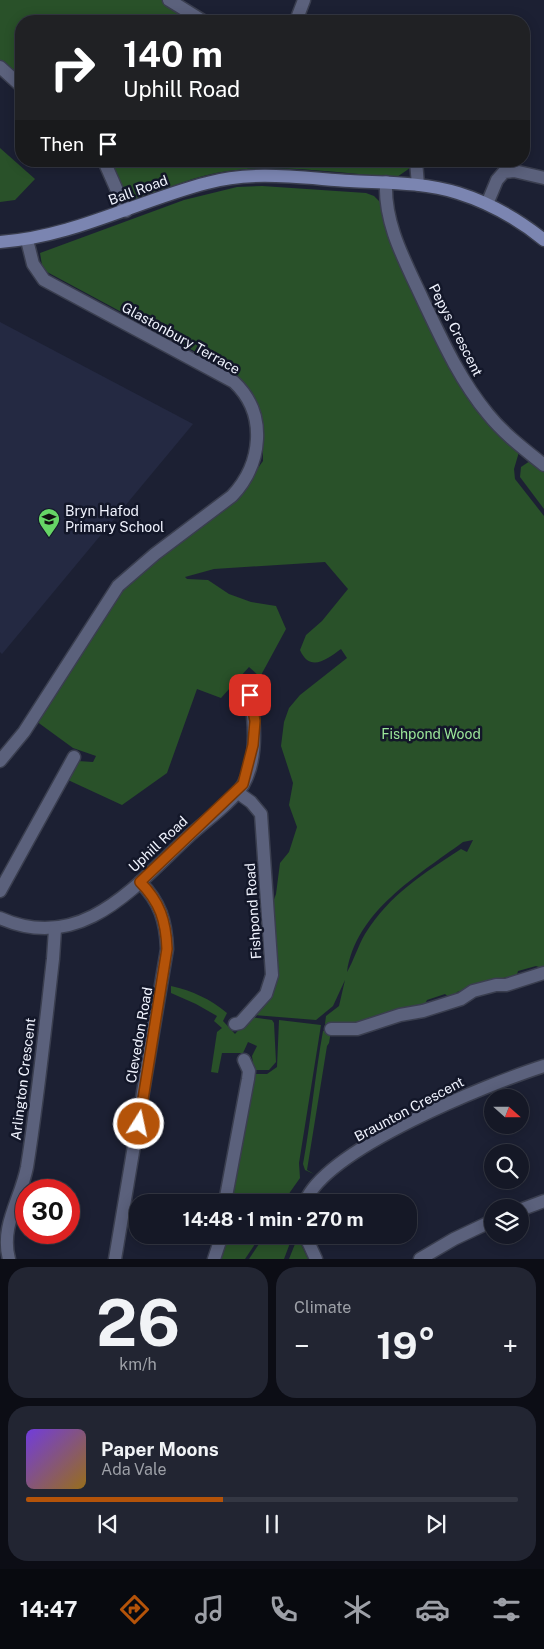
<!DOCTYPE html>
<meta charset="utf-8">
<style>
body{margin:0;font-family:"Public Sans",sans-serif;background:#222532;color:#f1f3f6;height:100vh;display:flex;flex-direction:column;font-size:19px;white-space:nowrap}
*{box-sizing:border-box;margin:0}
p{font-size:16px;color:#9da0a7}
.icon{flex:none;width:28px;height:28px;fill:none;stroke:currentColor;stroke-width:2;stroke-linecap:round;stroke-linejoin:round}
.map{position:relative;height:1259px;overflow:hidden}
.details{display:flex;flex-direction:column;gap:8px;padding:8px;background:#0c0d15;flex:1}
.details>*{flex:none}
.banner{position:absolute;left:15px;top:15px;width:515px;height:152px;border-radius:20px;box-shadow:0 2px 12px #0003,0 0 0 1px #343743;background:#202124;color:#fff;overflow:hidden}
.needle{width:32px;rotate:111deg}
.tools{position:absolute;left:484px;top:1089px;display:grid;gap:10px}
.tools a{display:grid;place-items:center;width:45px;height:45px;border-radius:50%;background:#151826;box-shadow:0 2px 12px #0003,0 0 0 1px #343743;font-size:25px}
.speed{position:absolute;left:15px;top:1179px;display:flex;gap:10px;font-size:25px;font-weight:700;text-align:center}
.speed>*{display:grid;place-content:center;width:65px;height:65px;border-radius:50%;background:#151826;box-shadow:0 2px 12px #0003,0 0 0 1px #343743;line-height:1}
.speed .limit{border:8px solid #d22;background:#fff;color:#111}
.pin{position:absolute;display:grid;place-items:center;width:42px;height:42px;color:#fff;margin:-21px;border-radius:10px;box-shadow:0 2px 8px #0006}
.me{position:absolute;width:55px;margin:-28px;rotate:10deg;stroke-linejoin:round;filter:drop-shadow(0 0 4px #0008)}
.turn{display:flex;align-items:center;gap:18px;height:105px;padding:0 25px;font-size:22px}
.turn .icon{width:65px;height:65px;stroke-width:2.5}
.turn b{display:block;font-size:35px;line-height:42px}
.then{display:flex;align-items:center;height:48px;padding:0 25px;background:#0003;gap:10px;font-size:19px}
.big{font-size:38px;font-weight:700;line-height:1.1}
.details .widget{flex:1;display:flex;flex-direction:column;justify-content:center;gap:8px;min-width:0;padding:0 18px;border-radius:20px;background:#222532}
.details .dial{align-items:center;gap:0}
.dial b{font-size:65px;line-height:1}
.song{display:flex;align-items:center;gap:15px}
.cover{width:60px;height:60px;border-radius:8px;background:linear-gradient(135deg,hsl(260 70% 55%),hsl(40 70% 35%))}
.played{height:5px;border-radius:2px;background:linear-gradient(90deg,#b45309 40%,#343743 40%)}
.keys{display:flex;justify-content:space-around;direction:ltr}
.heat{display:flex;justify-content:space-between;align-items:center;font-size:28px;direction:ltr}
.details .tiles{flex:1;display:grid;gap:8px;grid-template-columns:1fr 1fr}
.widget:last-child{grid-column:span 2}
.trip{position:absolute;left:129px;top:1194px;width:288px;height:50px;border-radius:20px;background:#151826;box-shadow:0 2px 12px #0003,0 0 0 1px #343743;font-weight:700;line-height:50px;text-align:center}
.tabs{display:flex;height:80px;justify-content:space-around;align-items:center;background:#080a0f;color:#9da0a7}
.tabs .icon{width:35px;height:35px}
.tabs .selected{color:#b45309}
.tabs b{font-size:22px;color:#f1f3f6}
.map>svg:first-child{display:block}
.built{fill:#242942}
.green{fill:#295129;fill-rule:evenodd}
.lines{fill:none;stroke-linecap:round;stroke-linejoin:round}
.street-casing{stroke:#3a3e4f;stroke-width:15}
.secondary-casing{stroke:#3a3e4f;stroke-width:15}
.street{stroke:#5b617c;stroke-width:12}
.secondary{stroke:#7b85b1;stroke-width:12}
.route-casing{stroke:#753606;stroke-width:12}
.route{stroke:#b45309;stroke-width:9}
.labels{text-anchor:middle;stroke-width:5;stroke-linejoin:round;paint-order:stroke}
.street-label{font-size:14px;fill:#f0f3fe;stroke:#131729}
.poi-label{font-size:14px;fill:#f0f3fe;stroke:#131729;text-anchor:start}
.park-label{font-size:14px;fill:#9be699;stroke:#131729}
</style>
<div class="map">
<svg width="544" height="1259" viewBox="0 0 544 1259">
<rect width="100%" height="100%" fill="#1c2033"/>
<path class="built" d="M 0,322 L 193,424 L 2,654 L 0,652 Z"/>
<g class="green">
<path d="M 0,0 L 164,0 L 195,21 L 21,21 L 21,80 L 0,61 Z"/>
<path d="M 0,148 L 35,179 L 15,200 L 0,202 Z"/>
<path d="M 110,161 L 412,161 L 410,168 L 397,177 C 343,174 281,163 228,171 C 196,175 166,189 136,200 L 124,194 Z"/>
<path d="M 262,186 L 366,193 L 374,196 L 381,203 L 437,343 L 519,452 L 514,469 L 515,479 L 544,516 L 544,969 L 536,966 L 518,971 L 516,978 L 512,980 L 507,977 L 457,992 L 455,997 L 450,998 L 445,994 L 427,1000 L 424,1006 L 419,1008 L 415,1005 L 351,1026 L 325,1024 L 326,1016 L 339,1006 L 345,980 L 333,1006 L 316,1020 L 254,1015 L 269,994 L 272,905 L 276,894 L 280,863 L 289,852 L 297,827 L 289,805 L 293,783 L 281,746 L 284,722 L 289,708 L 300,695 L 347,658 L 341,649 C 327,659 310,673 300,650 L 306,635 L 322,621 L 348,589 L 325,562 L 214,569 L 185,577 L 187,579 L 208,580 L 229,594 L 251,602 L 276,606 L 286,629 L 260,677 L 249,667 L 221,698 L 197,689 L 167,773 L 122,805 L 68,780 L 78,761 L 93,762 L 96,756 L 73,748 L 36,721 L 124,585 L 244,488 L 263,461 L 262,418 L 252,392 L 235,373 L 47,272 L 42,265 L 40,253 L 184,200 L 237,187 ZM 473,840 L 467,852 L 461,849 C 424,873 389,895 365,934 C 358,946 354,960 347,972 C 356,911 417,876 463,842 Z"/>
<path d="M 530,461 L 544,470 L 544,509 L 520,477 L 521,467 Z"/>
<path d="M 171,986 C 193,991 210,999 227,1013 L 223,1021 L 235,1034 L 250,1017 L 272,1020 L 274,1023 L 276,1062 L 269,1070 L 254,1070 L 252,1056 L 257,1046 L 248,1042 L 243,1053 L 222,1053 L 218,1073 L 211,1072 L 217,1032 L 222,1028 L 214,1021 L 217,1016 L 196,1004 L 171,993 Z"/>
<path d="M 279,1020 L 321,1025 L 299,1163 L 300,1178 L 283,1202 L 231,1202 L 236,1158 L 240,1156 L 254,1074 L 267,1074 L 277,1067 Z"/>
<path d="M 327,1030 L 331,1031 L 329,1043 L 327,1046 L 307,1170 L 314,1174 L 305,1170 L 303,1164 C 311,1120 315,1075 323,1031 Z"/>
<path d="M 226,1235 L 261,1235 L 245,1259 L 218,1259 Z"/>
<path d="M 265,1235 L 293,1235 L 284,1259 L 249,1259 Z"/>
<path d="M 297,1239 L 299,1240 L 308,1259 L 289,1259 Z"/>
</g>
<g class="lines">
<g class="street-casing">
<g id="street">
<path d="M 169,0 L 203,21"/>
<path d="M 296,21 L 304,0"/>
<path d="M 0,67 L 21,86"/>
<path d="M 104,161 L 126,211"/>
<path d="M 416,161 L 418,185"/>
<path d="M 386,182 C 384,224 405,261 422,298 C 441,338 459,379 488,414 C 504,434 524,449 544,465"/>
<path d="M 487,204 L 497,180 L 504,172 L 514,171 L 544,178"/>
<path d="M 0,761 L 24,732 L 118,586 L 155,554 L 232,496 C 262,464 268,414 234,382 L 44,280 L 33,264 L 27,240"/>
<path d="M 0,891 L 74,757"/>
<path d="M 0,918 C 81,954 134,887 188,837 C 204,822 231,803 243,785 C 258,759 255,723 250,695"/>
<path d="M 235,1024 L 240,1023 L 266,994 L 272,975 L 261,814 L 251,802 L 237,792"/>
<path d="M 331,1029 L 357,1029 L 400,1015 L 423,1011 L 461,999 L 473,991 L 496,985 L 506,985 L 544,973"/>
<path d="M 225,1202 L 248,1079 L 249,1071 L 244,1060"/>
<path d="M 305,1202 C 327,1148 488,1084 544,1066"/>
<path d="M 520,1210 L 544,1201"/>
<path d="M 305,1235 L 316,1259"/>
<path d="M 9,1259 C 0,1226 21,1199 27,1167 C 38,1098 45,1029 53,959 L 55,929"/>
<path d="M 115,1259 L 167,949 C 166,921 160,902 140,882"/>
<path d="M 214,1259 L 222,1235"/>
<path d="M 420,1259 L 454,1239 L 492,1221"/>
</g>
</g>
<g class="secondary-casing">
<path id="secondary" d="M 0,242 C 73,237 137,201 207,183 C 253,170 302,178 350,181 C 386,183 423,182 458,193 C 490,203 518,219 544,240"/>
</g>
<use href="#street" class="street"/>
<use href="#secondary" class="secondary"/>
</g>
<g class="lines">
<g class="route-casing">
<path id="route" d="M 139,1124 L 167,949 C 166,921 160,902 140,882 L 243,784 L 253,745 L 255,721 L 250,695"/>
</g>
<use href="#route" class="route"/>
</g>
<defs>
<g id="school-pin" transform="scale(1.125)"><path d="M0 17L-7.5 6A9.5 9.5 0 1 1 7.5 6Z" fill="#66d466" stroke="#131729"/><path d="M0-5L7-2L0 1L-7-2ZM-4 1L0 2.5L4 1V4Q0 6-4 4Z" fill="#111"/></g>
</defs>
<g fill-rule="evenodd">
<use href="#school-pin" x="49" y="519"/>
</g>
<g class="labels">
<g class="street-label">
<text transform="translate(138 190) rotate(-20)" y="5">Ball Road</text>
<text transform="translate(456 330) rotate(63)" y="5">Pepys Crescent</text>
<text transform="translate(181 338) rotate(29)" y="5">Glastonbury Terrace</text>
<text transform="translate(158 844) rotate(-43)" y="5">Uphill Road</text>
<text transform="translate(253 911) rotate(-94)" y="5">Fishpond Road</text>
<text transform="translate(139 1035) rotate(-80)" y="5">Clevedon Road</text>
<text transform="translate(23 1079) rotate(-83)" y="5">Arlington Crescent</text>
<text transform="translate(409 1109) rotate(-28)" y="5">Braunton Crescent</text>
</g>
<g class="poi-label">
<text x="65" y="516">Bryn Hafod<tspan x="65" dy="16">Primary School</tspan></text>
</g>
<g class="park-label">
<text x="431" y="739">Fishpond Wood</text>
</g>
</g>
</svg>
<div class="tools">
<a><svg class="needle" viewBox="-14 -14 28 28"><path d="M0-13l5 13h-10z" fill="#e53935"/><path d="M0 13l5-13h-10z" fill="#9da0a7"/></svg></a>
<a><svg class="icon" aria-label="search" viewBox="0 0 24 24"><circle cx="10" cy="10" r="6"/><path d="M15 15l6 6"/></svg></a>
<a><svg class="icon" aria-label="layers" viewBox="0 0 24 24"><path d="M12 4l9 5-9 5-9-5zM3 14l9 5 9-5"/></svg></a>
</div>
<div class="speed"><div class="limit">30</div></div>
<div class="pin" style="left:250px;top:695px;background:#d93025"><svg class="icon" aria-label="arrive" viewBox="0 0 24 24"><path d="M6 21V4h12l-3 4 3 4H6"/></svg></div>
<svg class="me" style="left:139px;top:1124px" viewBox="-20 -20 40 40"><circle r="17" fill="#b45309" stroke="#fff" stroke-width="3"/><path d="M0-11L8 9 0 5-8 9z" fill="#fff"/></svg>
<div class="trip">14:48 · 1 min · 270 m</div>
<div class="banner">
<div class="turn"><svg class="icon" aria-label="right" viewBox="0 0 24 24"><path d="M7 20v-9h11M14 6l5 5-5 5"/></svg><div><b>140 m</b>Uphill Road</div></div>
<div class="then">Then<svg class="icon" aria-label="arrive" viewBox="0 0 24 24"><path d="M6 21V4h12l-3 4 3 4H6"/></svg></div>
</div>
</div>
<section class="details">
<div class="tiles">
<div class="widget dial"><b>26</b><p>km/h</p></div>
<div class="widget"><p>Climate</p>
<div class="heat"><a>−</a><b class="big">19°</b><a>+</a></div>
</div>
<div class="widget">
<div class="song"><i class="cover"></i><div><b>Paper Moons</b><p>Ada Vale</p></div></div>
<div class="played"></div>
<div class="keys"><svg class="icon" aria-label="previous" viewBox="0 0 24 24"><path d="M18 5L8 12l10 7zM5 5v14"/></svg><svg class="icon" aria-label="pause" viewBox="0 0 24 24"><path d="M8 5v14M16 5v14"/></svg><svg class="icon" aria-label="next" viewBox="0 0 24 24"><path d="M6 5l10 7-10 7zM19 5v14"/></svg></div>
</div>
</div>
</section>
<nav class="tabs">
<b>14:47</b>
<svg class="icon selected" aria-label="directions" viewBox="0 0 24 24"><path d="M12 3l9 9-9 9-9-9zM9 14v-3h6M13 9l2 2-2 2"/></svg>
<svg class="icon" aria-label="music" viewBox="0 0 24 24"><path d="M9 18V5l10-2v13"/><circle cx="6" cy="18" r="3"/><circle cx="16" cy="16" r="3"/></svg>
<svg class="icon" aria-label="phone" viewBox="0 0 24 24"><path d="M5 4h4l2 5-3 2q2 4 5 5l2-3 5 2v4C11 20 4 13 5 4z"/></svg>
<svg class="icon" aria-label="climate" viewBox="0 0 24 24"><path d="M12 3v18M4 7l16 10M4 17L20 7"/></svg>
<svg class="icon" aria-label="car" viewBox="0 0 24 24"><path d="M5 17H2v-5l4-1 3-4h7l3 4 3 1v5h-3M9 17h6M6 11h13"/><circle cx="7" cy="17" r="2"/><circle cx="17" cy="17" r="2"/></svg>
<svg class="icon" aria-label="filters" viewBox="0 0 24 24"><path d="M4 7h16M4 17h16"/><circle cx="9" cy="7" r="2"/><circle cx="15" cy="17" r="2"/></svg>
</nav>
